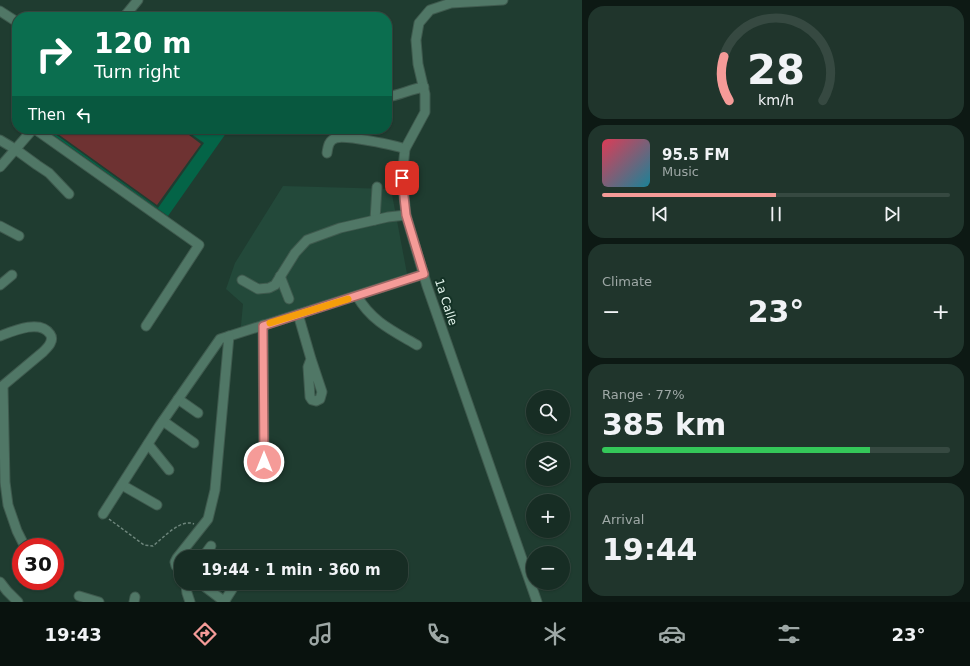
<!DOCTYPE html>
<meta charset="utf-8">
<style>
body{margin:0;font-family:"DejaVu Sans",sans-serif;background:#20352c;color:#f1f3f6;height:100vh;display:flex;flex-direction:column;font-size:15px;white-space:nowrap}
*{box-sizing:border-box;margin:0}
p{font-size:13px;color:#9ea8a6}
.icon{flex:none;width:22px;height:22px;fill:none;stroke:currentColor;stroke-width:2;stroke-linecap:round;stroke-linejoin:round}
.map{position:relative;flex:1;overflow:hidden}
.side{display:flex;flex-direction:column;gap:6px;padding:6px;background:#0d1914;width:388px}
.side>*{flex:none}
.hud{position:absolute;left:12px;top:12px;width:380px;height:122px;border-radius:16px;box-shadow:0 1px 3px #0004,0 0 0 1px #364941;background:#0b6e4f;color:#fff;overflow:hidden}
.controls{position:absolute;left:526px;top:390px;display:grid;gap:8px}
.controls a{display:grid;place-items:center;width:44px;height:44px;border-radius:50%;background:#172d24;box-shadow:0 1px 3px #0004,0 0 0 1px #364941;font-size:20px}
.speed{position:absolute;left:12px;top:538px;display:flex;gap:8px;font-size:20px;font-weight:700;text-align:center}
.speed>*{display:grid;place-content:center;width:52px;height:52px;border-radius:50%;background:#172d24;box-shadow:0 1px 3px #0004,0 0 0 1px #364941;line-height:1}
.speed .limit{border:6px solid #d22;background:#fff;color:#111}
.pin{position:absolute;display:grid;place-items:center;width:34px;height:34px;color:#fff;margin:-17px;border-radius:8px;box-shadow:0 2px 6px #0006}
.me{position:absolute;width:44px;margin:-22px;rotate:0deg;stroke-linejoin:round;filter:drop-shadow(0 0 3px #0008)}
.turn{display:flex;align-items:center;gap:14px;height:84px;padding:0 16px;font-size:18px}
.turn .icon{width:52px;height:52px;stroke-width:2.5}
.turn b{display:block;font-size:28px;line-height:34px}
.then{display:flex;align-items:center;height:38px;padding:0 16px;background:#0003;gap:8px;font-size:15px}
.big{font-size:30px;font-weight:700;line-height:1.1}
.side .tile{flex:1;display:flex;flex-direction:column;justify-content:center;gap:6px;min-width:0;padding:0 14px;border-radius:16px;background:#20352c}
.side .dial{align-items:center;gap:0}
.dial svg{height:104px;overflow:visible;fill:none;stroke:#364941;stroke-width:7;stroke-linecap:round;text-anchor:middle}
.dial text{fill:#f1f3f6;stroke:none}
.song{display:flex;align-items:center;gap:12px}
.cover{width:48px;height:48px;border-radius:6px;background:linear-gradient(135deg,hsl(350 70% 55%),hsl(190 70% 35%))}
.played{height:4px;border-radius:2px;background:linear-gradient(90deg,#f59b98 50%,#364941 50%)}
.keys{display:flex;justify-content:space-around;direction:ltr}
.heat{display:flex;justify-content:space-between;align-items:center;font-size:22px;direction:ltr}
.charge{height:6px;border-radius:3px;background:linear-gradient(90deg,#34c759 77%,#364941 0)}
.trip{position:absolute;left:174px;top:550px;width:234px;height:40px;border-radius:16px;background:#172d24;box-shadow:0 1px 3px #0004,0 0 0 1px #364941;font-weight:700;line-height:40px;text-align:center}
.dock{display:flex;height:64px;justify-content:space-around;align-items:center;background:#09120e;color:#9ea8a6}
.dock .icon{width:28px;height:28px}
.dock .on{color:#f59b98}
.dock b{font-size:18px;color:#f1f3f6}
main{display:flex;flex:1;min-height:0}
.map>svg:first-child{display:block}
.built{fill:#23493a}
.green{fill:#6e3232}
.building{fill:#046447}
.lines{fill:none;stroke-linecap:round;stroke-linejoin:round}
.minor-casing{stroke:#3f5a4e;stroke-width:11}
.path{stroke:#6d857b;stroke-width:1.5;stroke-dasharray:3 2;stroke-linecap:butt}
.minor{stroke:#507766;stroke-width:9}
.route-casing{stroke:#9f6563;stroke-width:10}
.route{stroke:#f59b98;stroke-width:7}
.slow{stroke:#f59e0b;stroke-width:7}
.labels{text-anchor:middle;stroke-width:4;stroke-linejoin:round;paint-order:stroke}
.street-label{font-size:12px;fill:#e4f5ed;stroke:#143226}
</style>
<main>
<div class="map">
<svg width="582" height="602" viewBox="0 0 582 602">
<rect width="100%" height="100%" fill="#1f3c30"/>
<path class="built" d="M 283,186 L 391,189 L 408,279 L 240,336 L 243,304 L 226,289 L 235,263 Z"/>
<path class="green" d="M 61,129 L 181,129 L 201,144 L 157,205 L 58,134 Z"/>
<path class="building" d="M 45,129 L 59,129 L 55,134 L 158,208 L 204,143 L 184,129 L 229,129 L 168,216 Z"/>
<g class="lines">
<g class="minor-casing">
<g id="minor">
<path d="M 503,0 L 451,3 L 430,10 L 419,23 L 416,40 L 418,64 L 425,94 L 425,112 L 405,149 L 402,177 L 406,215 L 427,286 L 537,602"/>
<path d="M 0,11 L 17,22"/>
<path d="M 124,17 L 138,0"/>
<path d="M 387,97 C 400,95 411,89 424,87"/>
<path d="M 35,129 L 199,245 L 146,326"/>
<path d="M 0,140 L 15,149 L 37,165 L 49,173 L 69,194"/>
<path d="M 327,153 C 328,146 329,140 336,138 C 345,135 395,145 405,149"/>
<path d="M 0,167 L 33,129"/>
<path d="M 375,220 L 377,187"/>
<path d="M 0,226 L 19,236"/>
<path d="M 280,276 L 289,299"/>
<path d="M 242,280 L 258,289 L 269,288 L 275,285 L 295,253 L 307,240 L 340,228 L 388,217 L 406,215"/>
<path d="M 0,285 L 12,275"/>
<path d="M 357,296 C 371,321 393,331 417,345"/>
<path d="M 298,314 L 311,359 L 322,392 L 320,399 L 316,401 L 312,400 L 310,397 L 308,367 L 311,359"/>
<path d="M 263,325 L 264,462"/>
<path d="M 0,336 C 13,331 40,319 50,334 C 55,341 47,348 43,352 L 0,388"/>
<path d="M 3,386 L 5,482 L 8,505 L 17,531 L 25,547"/>
<path d="M 178,399 L 198,413"/>
<path d="M 163,421 L 194,443"/>
<path d="M 148,444 L 169,470"/>
<path d="M 122,485 L 157,505"/>
<path d="M 103,514 L 160,425 L 220,339 L 424,274"/>
<path d="M 203,557 L 211,546"/>
<path d="M 181,569 L 176,566 L 175,562 L 177,558 L 208,519 L 215,490 L 229,336"/>
<path d="M 0,582 L 7,591 L 18,602"/>
<path d="M 200,583 L 225,602"/>
<path d="M 186,586 L 187,593 L 190,602"/>
<path d="M 79,596 L 99,602"/>
<path d="M 134,602 L 135,597"/>
<path d="M 224,602 L 236,583"/>
</g>
</g>
<path class="path" d="M 109,519 L 144,545 L 153,546 C 163,538 181,518 194,524"/>
<use href="#minor" class="minor"/>
</g>
<g class="lines">
<g class="route-casing">
<path id="route" d="M 264,462 L 263,326 L 424,274 L 406,215 L 402,178"/>
</g>
<use href="#route" class="route"/>
<path class="slow" d="M 270,323 L 348,299"/>
</g>
<g class="labels">
<g class="street-label">
<text transform="translate(446 302) rotate(72)" y="4">1a Calle</text>
</g>
</g>
</svg>
<div class="controls">
<a><svg class="icon" aria-label="search" viewBox="0 0 24 24"><circle cx="10" cy="10" r="6"/><path d="M15 15l6 6"/></svg></a>
<a><svg class="icon" aria-label="layers" viewBox="0 0 24 24"><path d="M12 4l9 5-9 5-9-5zM3 14l9 5 9-5"/></svg></a>
<a>+</a>
<a>−</a>
</div>
<div class="speed"><div class="limit">30</div></div>
<div class="pin" style="left:402px;top:178px;background:#d93025"><svg class="icon" aria-label="arrive" viewBox="0 0 24 24"><path d="M6 21V4h12l-3 4 3 4H6"/></svg></div>
<svg class="me" style="left:264px;top:462px" viewBox="-20 -20 40 40"><circle r="17" fill="#f59b98" stroke="#fff" stroke-width="3"/><path d="M0-11L8 9 0 5-8 9z" fill="#fff"/></svg>
<div class="trip">19:44 · 1 min · 360 m</div>
<div class="hud">
<div class="turn"><svg class="icon" aria-label="right" viewBox="0 0 24 24"><path d="M7 20v-9h11M14 6l5 5-5 5"/></svg><div><b>120 m</b>Turn right</div></div>
<div class="then">Then<svg class="icon" aria-label="left" viewBox="0 0 24 24"><path d="M17 20v-9H6M10 6l-5 5 5 5"/></svg></div>
</div>
</div>
<section class="side">
<div class="tile dial"><svg viewBox="0 0 100 80">
<path d="M14 69A42 42 0 1 1 86 69"/>
<path d="M14 69A42 42 0 0 1 10 35" stroke="#f59b98"/>
<text x="50" y="56" font-size="32" font-weight="700">28</text>
<text x="50" y="72" font-size="11">km/h</text>
</svg></div>
<div class="tile">
<div class="song"><i class="cover"></i><div><b>95.5 FM</b><p>Music</p></div></div>
<div class="played"></div>
<div class="keys"><svg class="icon" aria-label="previous" viewBox="0 0 24 24"><path d="M18 5L8 12l10 7zM5 5v14"/></svg><svg class="icon" aria-label="pause" viewBox="0 0 24 24"><path d="M8 5v14M16 5v14"/></svg><svg class="icon" aria-label="next" viewBox="0 0 24 24"><path d="M6 5l10 7-10 7zM19 5v14"/></svg></div>
</div>
<div class="tile"><p>Climate</p>
<div class="heat"><a>−</a><b class="big">23°</b><a>+</a></div>
</div>
<div class="tile"><p>Range · 77%</p><b class="big">385 km</b><div class="charge"></div></div>
<div class="tile"><p>Arrival</p><b class="big">19:44</b></div>
</section>
</main>
<nav class="dock">
<b>19:43</b>
<svg class="icon on" aria-label="directions" viewBox="0 0 24 24"><path d="M12 3l9 9-9 9-9-9zM9 14v-3h6M13 9l2 2-2 2"/></svg>
<svg class="icon" aria-label="music" viewBox="0 0 24 24"><path d="M9 18V5l10-2v13"/><circle cx="6" cy="18" r="3"/><circle cx="16" cy="16" r="3"/></svg>
<svg class="icon" aria-label="phone" viewBox="0 0 24 24"><path d="M5 4h4l2 5-3 2q2 4 5 5l2-3 5 2v4C11 20 4 13 5 4z"/></svg>
<svg class="icon" aria-label="climate" viewBox="0 0 24 24"><path d="M12 3v18M4 7l16 10M4 17L20 7"/></svg>
<svg class="icon" aria-label="car" viewBox="0 0 24 24"><path d="M5 17H2v-5l4-1 3-4h7l3 4 3 1v5h-3M9 17h6M6 11h13"/><circle cx="7" cy="17" r="2"/><circle cx="17" cy="17" r="2"/></svg>
<svg class="icon" aria-label="filters" viewBox="0 0 24 24"><path d="M4 7h16M4 17h16"/><circle cx="9" cy="7" r="2"/><circle cx="15" cy="17" r="2"/></svg>
<b>23°</b>
</nav>
